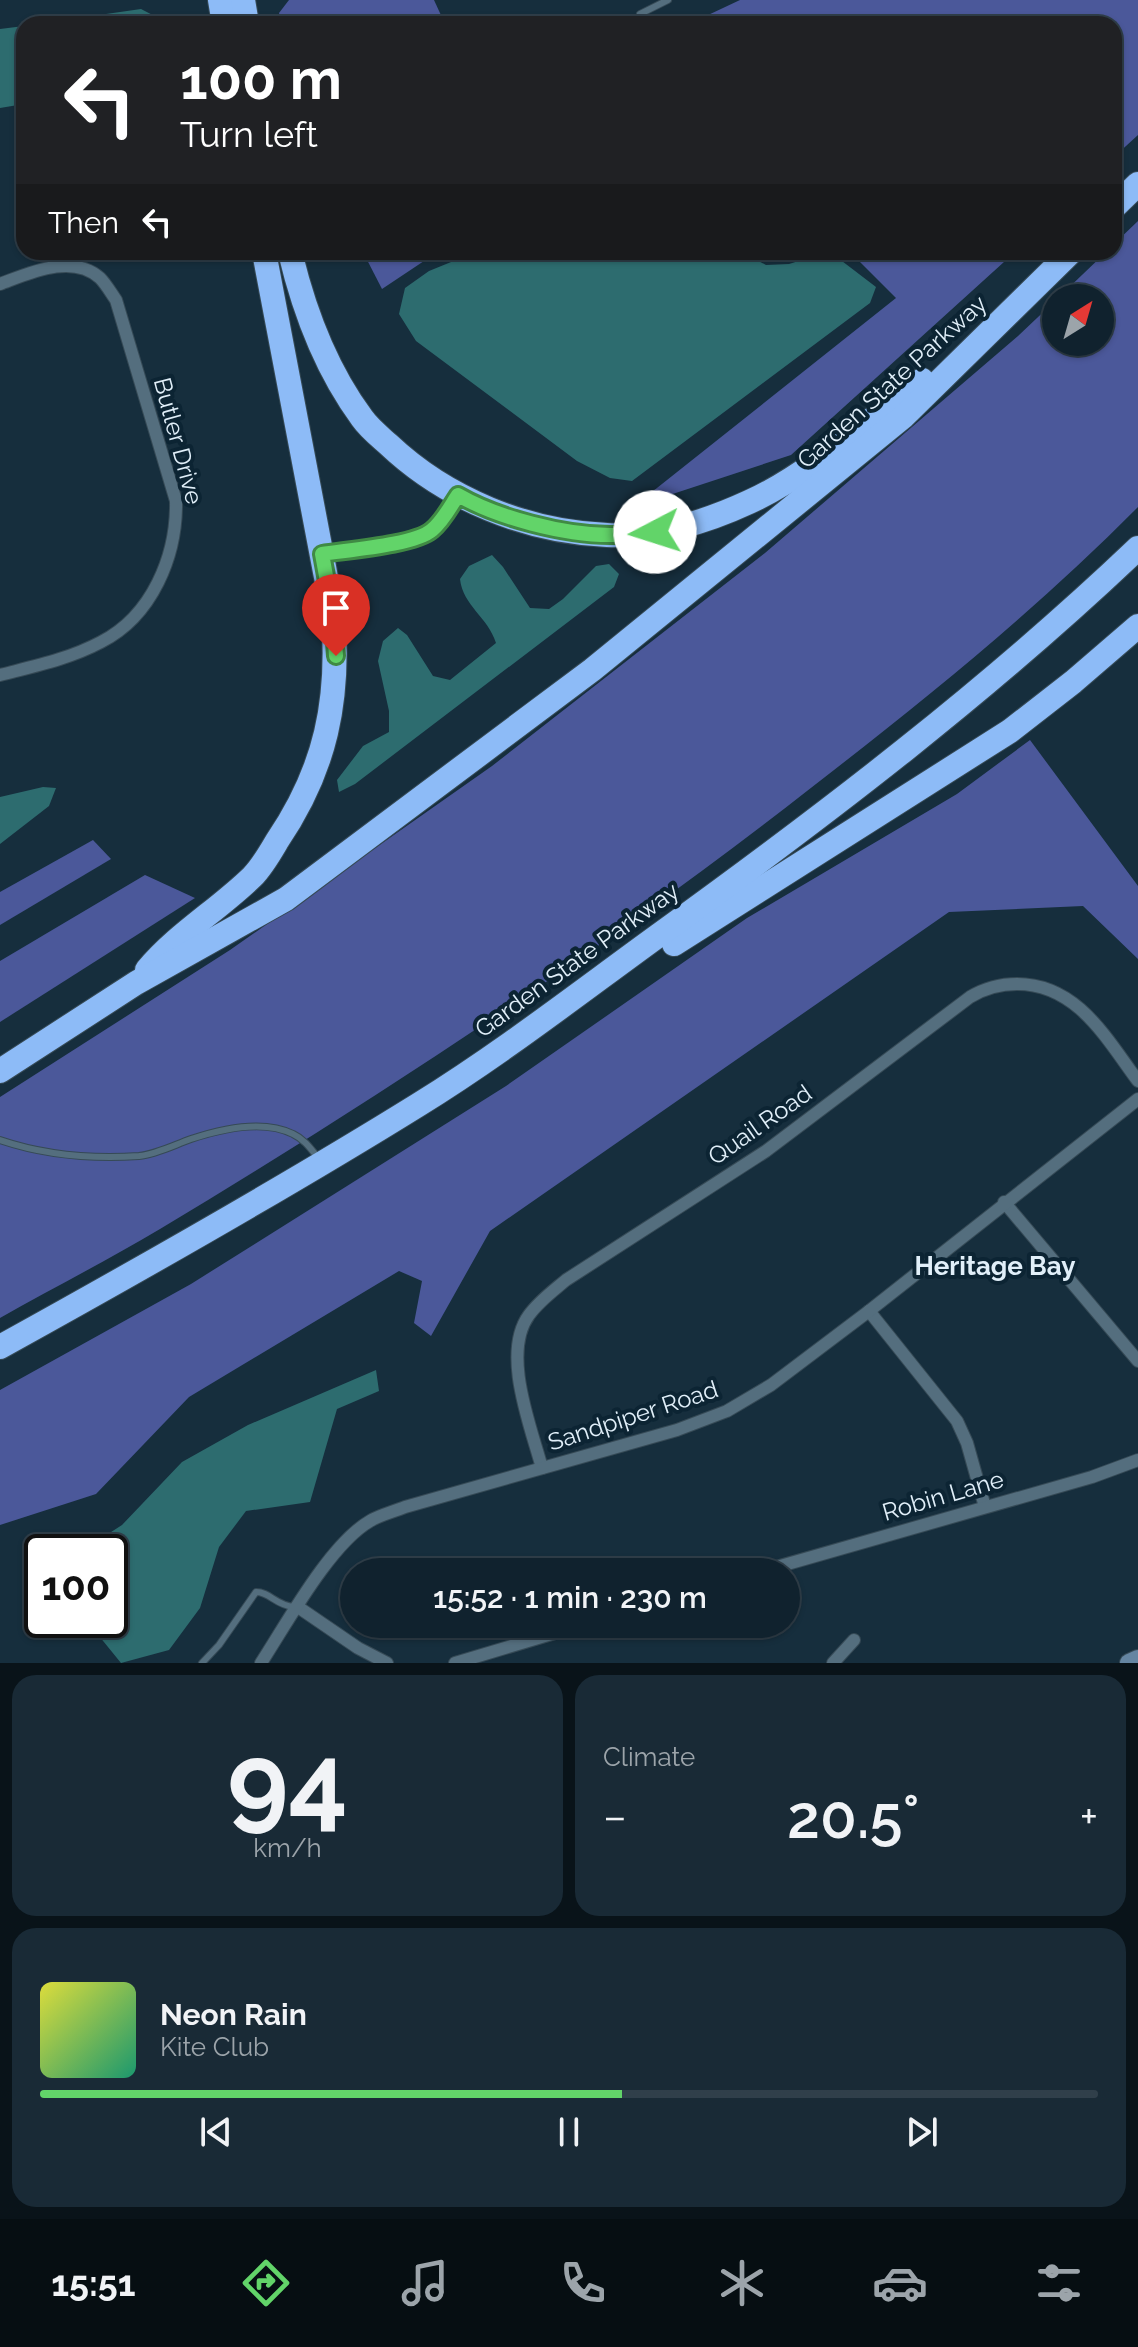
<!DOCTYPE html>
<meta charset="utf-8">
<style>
body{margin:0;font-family:Raleway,sans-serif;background:#192a36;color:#f1f3f6;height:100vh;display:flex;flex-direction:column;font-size:30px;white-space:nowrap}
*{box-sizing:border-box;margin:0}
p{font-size:26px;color:#9ca4aa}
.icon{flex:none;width:44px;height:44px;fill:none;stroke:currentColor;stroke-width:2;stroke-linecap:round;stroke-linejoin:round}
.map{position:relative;height:1663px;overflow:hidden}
.details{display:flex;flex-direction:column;gap:12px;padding:12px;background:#091319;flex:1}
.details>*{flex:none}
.top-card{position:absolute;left:16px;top:16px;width:1106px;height:244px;border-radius:24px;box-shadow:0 2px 6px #0004,0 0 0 2px #303f4a;background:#202124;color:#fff;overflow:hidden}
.needle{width:52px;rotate:37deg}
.fabs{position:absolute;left:1042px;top:284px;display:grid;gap:16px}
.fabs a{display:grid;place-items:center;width:72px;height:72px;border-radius:50%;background:#10222e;box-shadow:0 2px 6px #0004,0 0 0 2px #303f4a;font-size:40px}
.speed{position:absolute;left:24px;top:1534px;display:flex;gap:16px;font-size:40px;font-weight:700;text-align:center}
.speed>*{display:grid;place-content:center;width:104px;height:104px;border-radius:50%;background:#10222e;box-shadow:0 2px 6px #0004,0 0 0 2px #303f4a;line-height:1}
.speed .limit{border:4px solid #111;border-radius:12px;background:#fff;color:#111}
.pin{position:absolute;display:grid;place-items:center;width:68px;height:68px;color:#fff;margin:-82px -34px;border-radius:50% 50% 50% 0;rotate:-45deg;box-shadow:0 0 8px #0007}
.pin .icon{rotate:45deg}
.me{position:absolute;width:88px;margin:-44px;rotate:265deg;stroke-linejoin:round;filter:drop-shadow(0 0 6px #0008)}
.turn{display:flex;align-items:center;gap:28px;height:168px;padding:0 32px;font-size:36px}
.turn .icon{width:104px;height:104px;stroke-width:2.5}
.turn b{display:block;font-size:56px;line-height:68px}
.then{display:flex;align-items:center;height:76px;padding:0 32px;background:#0003;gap:16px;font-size:30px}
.big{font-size:60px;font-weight:600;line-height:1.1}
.details .widget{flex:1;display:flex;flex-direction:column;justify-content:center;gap:12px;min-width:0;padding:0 28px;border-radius:24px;background:#192a36}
.details .dial{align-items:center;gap:0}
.dial b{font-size:104px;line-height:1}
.song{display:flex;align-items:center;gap:24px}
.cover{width:96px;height:96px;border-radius:12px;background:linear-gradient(135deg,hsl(60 70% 55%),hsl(160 70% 35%))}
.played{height:8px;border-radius:4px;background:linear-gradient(90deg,#62d469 55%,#303f4a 55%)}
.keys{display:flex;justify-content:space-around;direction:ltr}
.heat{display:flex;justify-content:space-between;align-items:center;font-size:44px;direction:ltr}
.details .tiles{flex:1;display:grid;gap:12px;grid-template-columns:1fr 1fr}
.widget:last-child{grid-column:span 2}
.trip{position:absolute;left:340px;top:1558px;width:460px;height:80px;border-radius:40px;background:#10222e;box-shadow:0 2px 6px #0004,0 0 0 2px #303f4a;font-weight:600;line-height:80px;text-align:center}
.tab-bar{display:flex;height:128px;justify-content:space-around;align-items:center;background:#060e12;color:#9ca4aa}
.tab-bar .icon{width:56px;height:56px}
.tab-bar .current{color:#62d469}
.tab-bar b{font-size:36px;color:#f1f3f6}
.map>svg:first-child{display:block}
.forest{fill:#4b589a}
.water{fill:#2d6c6f}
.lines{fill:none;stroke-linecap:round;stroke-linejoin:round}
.lane-casing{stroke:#364a56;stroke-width:8}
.street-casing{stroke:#364a56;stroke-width:14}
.secondary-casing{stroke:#364a56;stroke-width:20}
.highway-casing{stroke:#364a56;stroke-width:26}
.lane{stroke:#546e7e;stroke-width:6}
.street{stroke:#546e7e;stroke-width:12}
.secondary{stroke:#6585a2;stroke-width:18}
.highway{stroke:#8dbbf7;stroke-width:24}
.route-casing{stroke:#408a44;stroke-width:20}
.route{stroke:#62d469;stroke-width:14}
.labels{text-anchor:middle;stroke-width:8;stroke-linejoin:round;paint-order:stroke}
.street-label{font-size:24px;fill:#e1eff9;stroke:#0c2433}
.neighbourhood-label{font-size:26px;font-weight:bold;fill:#e1eff9;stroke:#0c2433}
</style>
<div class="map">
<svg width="1138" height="1663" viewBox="0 0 1138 1663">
<rect width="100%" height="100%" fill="#162e3d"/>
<g class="forest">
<path d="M 289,0 L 434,0 L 445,24 L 282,24 L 279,13 Z"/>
<path d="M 740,0 L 1138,0 L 1138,135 L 1114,157 L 1114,24 L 689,24 Z"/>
<path d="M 1138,221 L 1138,507 C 1035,611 922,702 807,791 C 602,951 383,1095 160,1229 C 108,1260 53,1288 0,1318 L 0,1097 L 230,950 L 492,766 L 765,553 L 1018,336 L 1056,300 L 1056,342 L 1100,342 L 1100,298 L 1058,298 L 1106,252 L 1114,252 L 1114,244 Z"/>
<path d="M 363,252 L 435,252 L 436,253 L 382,289 Z"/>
<path d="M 850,252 L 1015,252 L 791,455 L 633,507 L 896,298 Z"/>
<path d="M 1030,740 L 1138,886 L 1138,959 L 1083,906 L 949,912 L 490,1231 L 431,1336 L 414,1323 L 422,1281 L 399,1271 L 189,1397 L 96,1494 L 0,1525 L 0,1390 L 191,1284 L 506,1086 L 747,918 L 957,794 Z"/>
<path d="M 93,840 L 111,859 L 0,925 L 0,892 Z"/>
<path d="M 145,875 L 195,898 L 0,1022 L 0,961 Z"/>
</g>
<g class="water">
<path d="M 141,9 L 170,24 L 36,24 Z"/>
<path d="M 24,26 L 24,104 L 0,108 L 0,29 Z"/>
<path d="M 460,252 L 610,252 L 613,254 L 616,252 L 742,252 L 766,265 L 789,264 L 821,254 L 838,258 L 876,287 L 870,303 L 632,481 L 610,478 L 577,461 L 416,341 L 399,314 L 405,288 L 429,271 L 456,260 Z"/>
<path d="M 492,555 L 503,567 L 530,608 L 549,609 L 563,599 L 596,566 L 609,564 L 619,574 L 614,587 L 355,784 L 339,792 L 337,780 L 363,746 L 389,732 L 389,711 L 378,661 L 383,641 L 398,628 L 407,635 L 433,676 L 450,680 L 496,643 C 488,617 463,606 460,579 L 469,566 Z"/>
<path d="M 43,787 L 56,788 L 49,806 L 0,844 L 0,797 Z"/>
<path d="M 376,1370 L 379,1391 L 337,1409 L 310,1502 L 246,1511 L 219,1547 L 200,1608 L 169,1650 L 121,1663 L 86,1620 L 110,1620 L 110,1552 L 80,1552 L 122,1525 L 182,1462 L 248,1425 Z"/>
</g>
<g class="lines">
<g class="lane-casing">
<g id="lane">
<path d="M 640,14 L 668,0"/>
<path d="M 328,553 L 413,540 L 430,533 L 456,498"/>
<path d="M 0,1140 C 44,1155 92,1159 139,1156 C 157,1154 174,1145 191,1139 C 221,1129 263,1119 293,1134 C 304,1139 311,1149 319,1159"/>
<path d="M 202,1663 L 219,1645 L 256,1592 C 270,1592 275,1605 294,1607"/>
</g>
</g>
<g class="street-casing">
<g id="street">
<path d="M 0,284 C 30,273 72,253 100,278 C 106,284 111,293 116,300 L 176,501 C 177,556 152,616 101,642 C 69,659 35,666 0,675"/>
<path d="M 1004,1202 L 1138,1361"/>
<path d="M 869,1311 L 957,1421 L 967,1443 L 985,1507"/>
<path d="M 542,1468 C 531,1427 501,1353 529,1315 C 539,1301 553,1291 566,1280 L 766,1151 L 970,997 C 985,988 999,984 1017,984 C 1077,984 1106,1038 1138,1081"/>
<path d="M 759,1572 L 1092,1477 L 1138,1460"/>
<path d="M 298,1607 L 358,1648 L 387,1663"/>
<path d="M 261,1663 C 287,1623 330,1544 370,1521 C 380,1515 393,1512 405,1507 L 677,1430 L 727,1411 L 771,1385 L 869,1311 L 1138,1099"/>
<path d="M 455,1663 L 585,1624"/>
<path d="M 833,1663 L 854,1640"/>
</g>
</g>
<g class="secondary-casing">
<path id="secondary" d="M 1129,1663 L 1138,1659"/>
</g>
<g class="highway-casing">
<g id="highway">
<path d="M 220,0 L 224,24"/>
<path d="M 243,0 L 247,24"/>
<path d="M 1114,207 L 1138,184"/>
<path d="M 290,252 C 304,311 325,368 362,418 C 369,428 379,436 388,444 C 446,499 527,532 607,535 C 655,537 706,522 749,502 C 809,475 869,420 922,380"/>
<path d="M 674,944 L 1010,731 L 1073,682 L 1138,626"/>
<path d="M 147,970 C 177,934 218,910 252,877 C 262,867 270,853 277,841 C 326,769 340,700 333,614 L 264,252"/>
<path d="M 0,1071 L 136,983 L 286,899 L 592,670 L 903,417 L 1071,252"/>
<path d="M 0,1347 C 141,1269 281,1190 418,1105 C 502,1053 579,993 659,935 C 825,815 989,690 1138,548"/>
</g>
</g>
<use href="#lane" class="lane"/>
<use href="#street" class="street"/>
<use href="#secondary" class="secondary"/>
<use href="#highway" class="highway"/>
</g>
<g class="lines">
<g class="route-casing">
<path id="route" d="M 336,656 L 333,614 L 322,554 C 347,550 415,545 432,530 C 443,521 450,507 458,495 C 498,518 564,535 610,535 C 625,535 640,533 655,532"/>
</g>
<use href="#route" class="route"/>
</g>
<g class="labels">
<g class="street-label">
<text transform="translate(892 382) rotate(-42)" y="8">Garden State Parkway</text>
<text transform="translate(178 441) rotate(75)" y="8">Butler Drive</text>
<text transform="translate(577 960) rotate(-36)" y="8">Garden State Parkway</text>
<text transform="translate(760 1125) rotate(-35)" y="8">Quail Road</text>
<text transform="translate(633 1416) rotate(-18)" y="8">Sandpiper Road</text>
<text transform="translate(943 1496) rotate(-16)" y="8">Robin Lane</text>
</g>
<g class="neighbourhood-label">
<text x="995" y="1275">Heritage Bay</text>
</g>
</g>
</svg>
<div class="fabs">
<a><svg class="needle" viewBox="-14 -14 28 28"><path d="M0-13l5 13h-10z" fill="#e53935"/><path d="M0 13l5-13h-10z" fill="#9ca4aa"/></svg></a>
</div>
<div class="speed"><div class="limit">100</div></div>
<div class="pin" style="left:336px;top:656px;background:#d93025"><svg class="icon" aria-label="arrive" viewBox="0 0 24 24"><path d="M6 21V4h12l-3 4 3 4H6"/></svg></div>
<svg class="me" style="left:655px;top:532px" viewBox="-20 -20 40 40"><circle r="19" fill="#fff"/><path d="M0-13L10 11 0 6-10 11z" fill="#62d469"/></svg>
<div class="trip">15:52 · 1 min · 230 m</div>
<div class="top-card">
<div class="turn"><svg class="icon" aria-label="left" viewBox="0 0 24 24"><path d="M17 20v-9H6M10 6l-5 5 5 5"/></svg><div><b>100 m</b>Turn left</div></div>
<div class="then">Then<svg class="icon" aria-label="left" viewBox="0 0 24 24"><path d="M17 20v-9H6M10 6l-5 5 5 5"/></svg></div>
</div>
</div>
<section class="details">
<div class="tiles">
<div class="widget dial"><b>94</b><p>km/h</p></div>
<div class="widget"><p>Climate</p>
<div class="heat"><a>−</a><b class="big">20.5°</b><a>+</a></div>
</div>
<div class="widget">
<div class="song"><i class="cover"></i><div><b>Neon Rain</b><p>Kite Club</p></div></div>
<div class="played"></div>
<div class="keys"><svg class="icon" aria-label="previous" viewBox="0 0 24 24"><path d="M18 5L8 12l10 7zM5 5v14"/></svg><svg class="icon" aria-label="pause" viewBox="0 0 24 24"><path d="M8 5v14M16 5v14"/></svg><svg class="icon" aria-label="next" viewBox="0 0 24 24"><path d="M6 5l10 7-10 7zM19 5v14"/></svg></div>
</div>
</div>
</section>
<nav class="tab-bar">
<b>15:51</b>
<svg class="icon current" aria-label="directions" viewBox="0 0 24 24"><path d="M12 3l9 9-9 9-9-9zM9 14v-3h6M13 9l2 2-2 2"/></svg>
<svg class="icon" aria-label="music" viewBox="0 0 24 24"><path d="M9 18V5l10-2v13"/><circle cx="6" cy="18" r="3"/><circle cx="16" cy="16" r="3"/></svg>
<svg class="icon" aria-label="phone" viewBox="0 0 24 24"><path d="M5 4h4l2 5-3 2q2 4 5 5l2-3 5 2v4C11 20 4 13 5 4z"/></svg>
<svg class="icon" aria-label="climate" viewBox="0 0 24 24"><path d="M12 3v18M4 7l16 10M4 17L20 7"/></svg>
<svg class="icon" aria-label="car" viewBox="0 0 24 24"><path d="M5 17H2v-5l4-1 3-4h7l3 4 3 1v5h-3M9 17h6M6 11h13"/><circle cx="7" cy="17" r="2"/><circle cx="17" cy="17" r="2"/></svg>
<svg class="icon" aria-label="filters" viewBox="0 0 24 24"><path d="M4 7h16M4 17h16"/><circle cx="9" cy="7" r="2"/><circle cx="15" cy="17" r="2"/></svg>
</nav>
